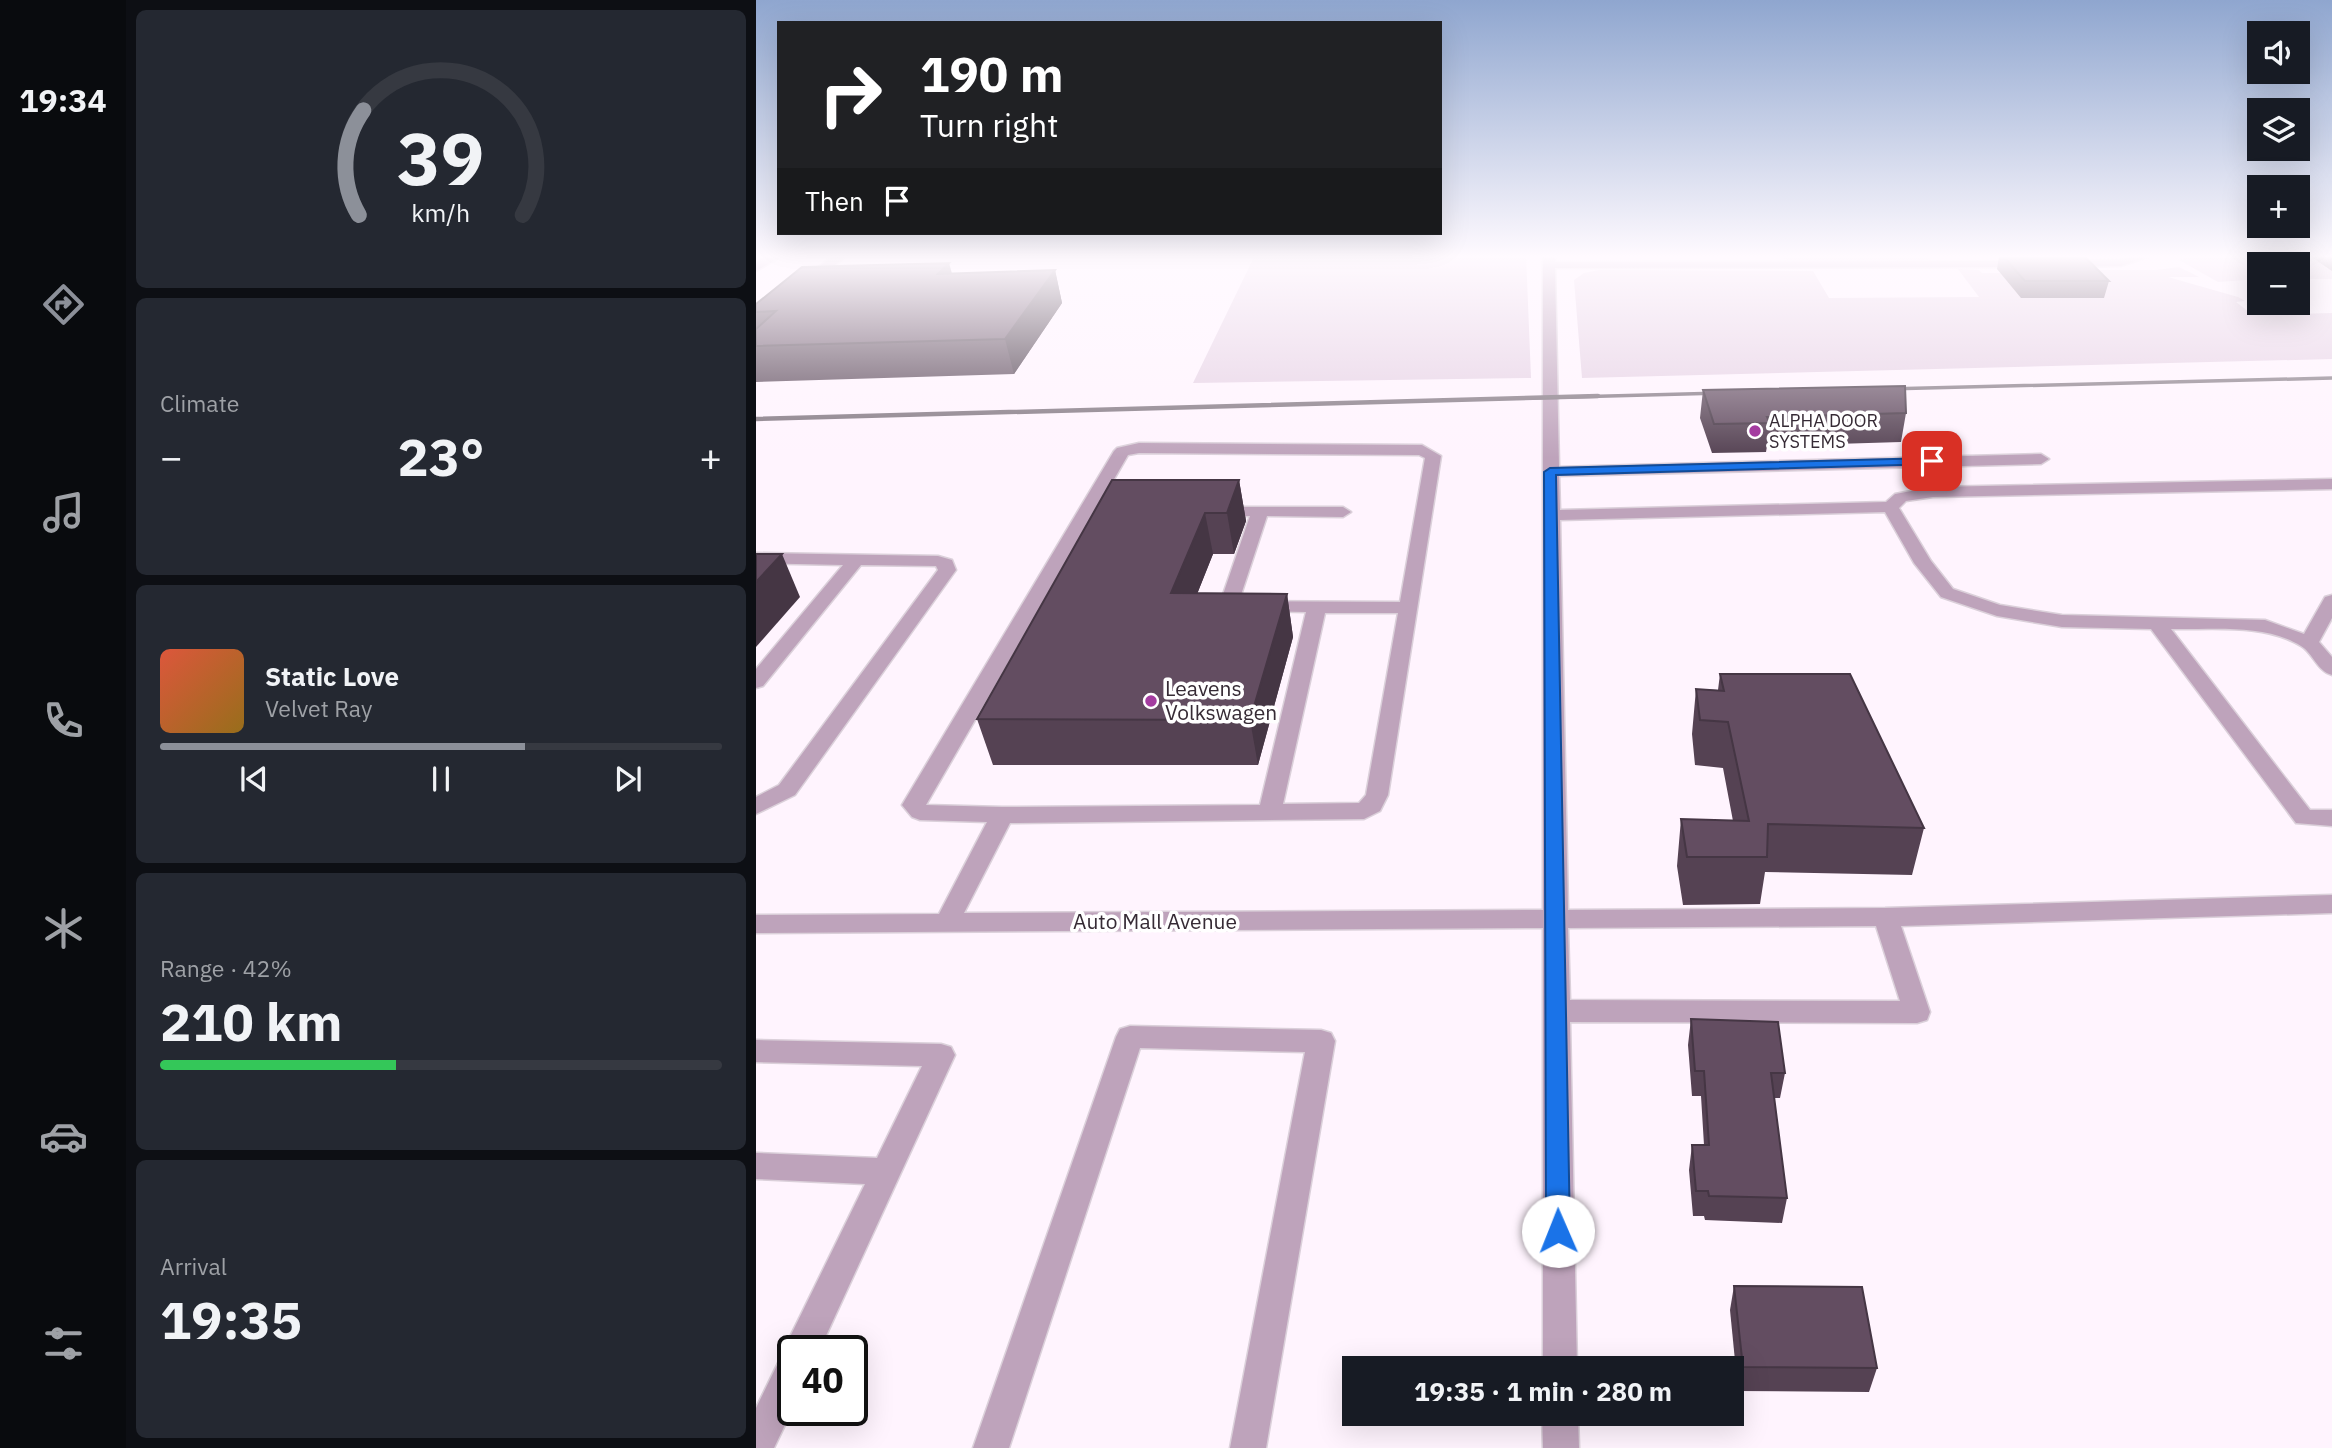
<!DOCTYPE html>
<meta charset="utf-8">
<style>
body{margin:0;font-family:"IBM Plex Sans",sans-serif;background:#242831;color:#f1f3f6;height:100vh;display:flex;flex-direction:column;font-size:26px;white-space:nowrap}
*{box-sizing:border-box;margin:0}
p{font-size:23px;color:#9ea1a6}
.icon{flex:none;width:38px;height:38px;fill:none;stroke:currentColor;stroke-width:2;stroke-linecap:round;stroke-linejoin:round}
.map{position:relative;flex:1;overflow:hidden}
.drawer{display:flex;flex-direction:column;gap:10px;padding:10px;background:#0d0f14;width:630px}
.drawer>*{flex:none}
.hud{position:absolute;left:21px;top:21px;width:665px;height:214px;border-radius:0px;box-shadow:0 7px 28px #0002;background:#202124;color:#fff;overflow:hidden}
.fabs{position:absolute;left:1491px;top:21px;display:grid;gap:14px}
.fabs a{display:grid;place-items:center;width:63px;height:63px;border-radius:0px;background:#171b24;box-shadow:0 7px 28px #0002;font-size:35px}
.speed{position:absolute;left:21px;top:1335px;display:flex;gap:14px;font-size:35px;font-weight:700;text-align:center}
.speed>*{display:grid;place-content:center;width:91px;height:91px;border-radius:50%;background:#171b24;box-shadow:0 7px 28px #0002;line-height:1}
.speed .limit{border:4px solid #111;border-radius:10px;background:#fff;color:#111}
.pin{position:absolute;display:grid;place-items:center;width:60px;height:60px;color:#fff;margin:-30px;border-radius:14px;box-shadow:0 4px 10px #0006}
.me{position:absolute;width:77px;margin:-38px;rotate:359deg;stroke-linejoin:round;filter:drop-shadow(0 0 5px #0008)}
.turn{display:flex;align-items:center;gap:24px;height:147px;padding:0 28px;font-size:32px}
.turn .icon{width:91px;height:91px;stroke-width:2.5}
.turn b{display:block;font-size:49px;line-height:60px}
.then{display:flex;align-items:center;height:66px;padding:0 28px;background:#0003;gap:14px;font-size:26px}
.big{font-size:52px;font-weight:800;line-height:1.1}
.drawer .card{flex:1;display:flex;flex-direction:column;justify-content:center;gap:10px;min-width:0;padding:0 24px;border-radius:10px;background:#242831}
.drawer .dial{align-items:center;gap:0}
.dial svg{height:182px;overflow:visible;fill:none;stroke:#363941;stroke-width:7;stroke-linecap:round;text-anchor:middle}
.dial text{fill:#f1f3f6;stroke:none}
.song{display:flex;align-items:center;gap:21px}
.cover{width:84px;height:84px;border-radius:10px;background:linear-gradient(135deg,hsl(10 70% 55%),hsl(40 70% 35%))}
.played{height:7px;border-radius:4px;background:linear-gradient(90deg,#8c9099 65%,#363941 65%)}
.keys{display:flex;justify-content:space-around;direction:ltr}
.heat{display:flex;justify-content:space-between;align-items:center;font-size:38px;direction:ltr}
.charge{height:10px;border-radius:5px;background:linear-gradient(90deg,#34c759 42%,#363941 0)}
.trip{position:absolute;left:586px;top:1356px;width:402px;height:70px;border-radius:0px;background:#171b24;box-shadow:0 7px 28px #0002;font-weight:800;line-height:70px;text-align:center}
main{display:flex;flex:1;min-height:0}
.dock{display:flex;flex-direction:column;width:126px;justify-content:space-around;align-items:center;background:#090b0e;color:#9ea1a6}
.dock .icon{width:49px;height:49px}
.dock .on{color:#8c9099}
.dock b{font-size:32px;color:#f1f3f6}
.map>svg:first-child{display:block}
.green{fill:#e5d0e3}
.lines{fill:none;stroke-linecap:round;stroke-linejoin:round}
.minor-casing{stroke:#dbd0da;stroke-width:3}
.minor{fill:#bea3bb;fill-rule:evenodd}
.rail-far1{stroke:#817680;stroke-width:3.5}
.rail{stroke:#817680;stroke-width:4.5}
.wall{fill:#554253}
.shaded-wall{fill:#453644}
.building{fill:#634d61;stroke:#453644;stroke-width:2}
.route{fill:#1a73e8;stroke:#114b97;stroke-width:2}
.poi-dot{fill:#a43ca0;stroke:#fff;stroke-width:2.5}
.labels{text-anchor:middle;stroke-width:7;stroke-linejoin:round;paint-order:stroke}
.far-poi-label{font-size:18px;fill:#362b35;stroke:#fff;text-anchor:start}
.poi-label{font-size:21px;fill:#362b35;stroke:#fff;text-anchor:start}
.street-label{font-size:21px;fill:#362b35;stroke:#fff}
</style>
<main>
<nav class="dock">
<b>19:34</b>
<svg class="icon on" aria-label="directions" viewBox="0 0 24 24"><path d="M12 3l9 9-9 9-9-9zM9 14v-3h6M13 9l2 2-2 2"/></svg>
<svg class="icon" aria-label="music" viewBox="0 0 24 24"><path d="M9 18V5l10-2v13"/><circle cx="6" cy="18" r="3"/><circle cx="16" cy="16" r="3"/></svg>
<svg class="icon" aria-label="phone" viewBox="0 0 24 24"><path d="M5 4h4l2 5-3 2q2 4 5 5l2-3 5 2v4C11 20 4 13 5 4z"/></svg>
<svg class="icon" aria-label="climate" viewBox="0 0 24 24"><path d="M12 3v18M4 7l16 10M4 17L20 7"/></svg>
<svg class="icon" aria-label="car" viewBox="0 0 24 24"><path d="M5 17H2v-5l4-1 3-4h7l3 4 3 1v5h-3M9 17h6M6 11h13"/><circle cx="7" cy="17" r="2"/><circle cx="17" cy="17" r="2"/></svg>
<svg class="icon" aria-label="filters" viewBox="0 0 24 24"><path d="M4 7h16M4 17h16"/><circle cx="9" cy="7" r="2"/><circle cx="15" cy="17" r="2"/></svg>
</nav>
<section class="drawer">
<div class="card dial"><svg viewBox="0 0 100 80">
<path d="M14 69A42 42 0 1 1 86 69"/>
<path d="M14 69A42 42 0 0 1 16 23" stroke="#8c9099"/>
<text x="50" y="56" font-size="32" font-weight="700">39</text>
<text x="50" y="72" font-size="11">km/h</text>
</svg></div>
<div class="card"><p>Climate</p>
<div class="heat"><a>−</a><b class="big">23°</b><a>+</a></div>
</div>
<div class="card">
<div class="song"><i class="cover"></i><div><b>Static Love</b><p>Velvet Ray</p></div></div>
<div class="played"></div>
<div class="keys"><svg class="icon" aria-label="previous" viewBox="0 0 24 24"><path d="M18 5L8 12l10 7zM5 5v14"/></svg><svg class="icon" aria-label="pause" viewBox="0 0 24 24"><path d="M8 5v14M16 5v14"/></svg><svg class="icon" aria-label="next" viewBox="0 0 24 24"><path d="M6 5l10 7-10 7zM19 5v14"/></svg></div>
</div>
<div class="card"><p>Range · 42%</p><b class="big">210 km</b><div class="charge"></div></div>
<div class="card"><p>Arrival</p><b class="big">19:35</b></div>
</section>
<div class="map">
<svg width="1576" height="1448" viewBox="0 0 1576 1448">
<rect width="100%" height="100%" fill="#fff4fe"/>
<g class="green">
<path d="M 499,255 L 770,255 L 775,378 L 437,383 Z"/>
<path d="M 1026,255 L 1170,255 L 1174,260 L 1037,261 L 1028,259 Z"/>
<path d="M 1437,255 L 1559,255 L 1576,265 L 1576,279 L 1542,279 L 1542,264 L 1503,264 L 1503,279 L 1462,282 L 1423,260 Z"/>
<path d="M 1423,267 L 1443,277 L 1412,277 L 1482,297 L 1489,301 L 1480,302 L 1497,315 L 1576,313 L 1576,359 L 826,378 L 818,280 L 828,273 L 843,270 L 1057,271 L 1073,298 L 1223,297 L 1202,269 L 1223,270 L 1226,273 L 1280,273 L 1265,298 L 1346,298 L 1325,270 L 1400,270 Z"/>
</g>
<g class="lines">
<g class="minor-casing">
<g id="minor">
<path d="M 10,255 L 26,256 L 0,271 L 0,263 Z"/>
<path d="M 78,255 L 90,256 L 54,286 L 46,286 L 46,280 Z"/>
<path d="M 787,255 L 799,255 L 799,262 L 1271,261 L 1277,264 L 1271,267 L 799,268 L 803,467 L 1285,454 L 1293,459 L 1285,464 L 803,476 L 804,510 L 1130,502 L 1139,494 L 1177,487 L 1576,479 L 1576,489 L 1177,497 L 1150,501 L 1143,508 L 1175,561 L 1197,589 L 1244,605 L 1306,615 L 1509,620 L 1548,634 L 1569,597 L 1576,595 L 1576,618 L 1563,642 L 1576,657 L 1576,675 C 1561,671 1557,653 1545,646 C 1508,623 1456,630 1415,629 L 1554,810 L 1576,810 L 1576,826 L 1540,823 L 1395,629 L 1306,627 L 1241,616 L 1185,597 L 1158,563 L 1129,512 L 804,520 L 812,910 L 1129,908 L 1576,895 L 1576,913 L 1145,926 L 1174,1012 L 1171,1020 L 1161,1023 L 814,1022 L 821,1368 L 787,1368 L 787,928 L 0,933 L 0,915 L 183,914 L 231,822 L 164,820 L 156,817 L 146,805 L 358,451 L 361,448 L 383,443 L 666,445 L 685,456 L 632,795 L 624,811 L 608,819 L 254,823 L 208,913 L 787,910 ZM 383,453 L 663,455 L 669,458 L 644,602 L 483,601 L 511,516 L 587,517 L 595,512 L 587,507 L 454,507 L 452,511 L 460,516 L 494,516 L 463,606 L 465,610 L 550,612 L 504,805 L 246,807 L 170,805 L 372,455 ZM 569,613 L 642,613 L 610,795 L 603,803 L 527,804 ZM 1120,926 L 1144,1001 L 814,1000 L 812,928 Z"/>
<path d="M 1380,255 L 1397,255 L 1365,266 L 1307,267 L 1301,264 L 1307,261 L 1364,260 Z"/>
<path d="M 0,553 L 182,556 L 196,560 L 200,570 L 39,795 L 0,814 L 0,797 L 23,785 L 182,570 L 180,566 L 105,565 L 7,686 L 0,688 L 0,669 L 87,565 L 0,563 Z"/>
<path d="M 374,1026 L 565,1030 L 575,1033 L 579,1041 L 510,1448 L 474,1448 L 549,1052 L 384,1048 L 253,1448 L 217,1448 L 360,1037 L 364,1029 Z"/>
<path d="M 0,1040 L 185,1044 L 195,1047 L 199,1055 L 63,1351 L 37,1351 L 37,1408 L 18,1448 L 0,1448 L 0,1408 L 25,1357 L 30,1355 L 33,1339 L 109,1184 L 0,1179 L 0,1153 L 121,1158 L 166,1066 L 0,1062 Z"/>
<path d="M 786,1414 L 822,1414 L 823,1448 L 787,1448 Z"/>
</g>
</g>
<use href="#minor" class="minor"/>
<g class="rail-far1">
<path d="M 1130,389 L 1576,378"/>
<path d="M 777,398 L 966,393"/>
</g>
<path class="rail" d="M 0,419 L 842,396"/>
</g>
<g class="wall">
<path d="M 1179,255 L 1327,255 L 1353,281 L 1348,298 L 1265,298 L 1241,269 L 1243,257 L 1180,256 Z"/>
<path d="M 1554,255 L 1576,255 L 1576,271 L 1554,256 Z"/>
<path d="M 299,270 L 306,303 L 258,374 L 0,382 L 0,304 L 196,274 Z"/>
<path d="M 947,390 L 1150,413 L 1145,442 L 1011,446 L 1010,452 L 956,453 L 944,418 Z"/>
<path d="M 483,480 L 490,521 L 478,554 L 457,554 L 441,594 L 531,594 L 537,637 L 502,765 L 237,765 L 221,719 Z"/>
<path d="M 964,674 L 1168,828 L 1156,875 L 1009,872 L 1004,904 L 927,905 L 921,866 L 925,819 L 977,821 L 967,768 L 939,765 L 936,734 L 940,689 L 962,690 Z"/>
<path d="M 935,1019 L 1029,1073 L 1024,1098 L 1018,1098 L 1031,1198 L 1026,1223 L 949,1220 L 948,1216 L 937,1216 L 933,1170 L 936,1145 L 948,1145 L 945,1096 L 936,1096 L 932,1045 Z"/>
<path d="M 978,1286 L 1121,1368 L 1113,1392 L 982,1391 L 974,1310 Z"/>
</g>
<g class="shaded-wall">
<path d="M 193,263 L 202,295 L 182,274 Z"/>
<path d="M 299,270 L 306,303 L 258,374 L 249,339 Z"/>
<path d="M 483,480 L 490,521 L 478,554 L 471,513 Z"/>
<path d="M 449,513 L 457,554 L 424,637 L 415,593 Z"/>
<path d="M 26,554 L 44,597 L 0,647 L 0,582 Z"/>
<path d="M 531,594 L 537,637 L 502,765 L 494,720 Z"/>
</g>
<g class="building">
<path d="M 1246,255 L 1327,255 L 1353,281 L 1269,281 Z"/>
<path d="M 193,263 L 182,274 L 299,270 L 249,339 L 0,346 L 0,329 L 20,311 L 0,312 L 0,304 L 46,267 Z"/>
<path d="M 1149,386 L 1150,413 L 1011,417 L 1014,423 L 958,424 L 947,390 Z"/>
<path d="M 356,480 L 483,480 L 471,513 L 449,513 L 415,593 L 531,594 L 494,720 L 221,719 Z"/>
<path d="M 0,554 L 26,554 L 0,582 Z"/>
<path d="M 964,674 L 1094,674 L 1168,828 L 1012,824 L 1011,857 L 931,857 L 925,819 L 993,821 L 972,722 L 944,720 L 940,689 L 968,691 Z"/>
<path d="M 935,1019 L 1022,1022 L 1029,1073 L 1015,1073 L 1031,1198 L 953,1196 L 952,1191 L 940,1191 L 936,1145 L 953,1145 L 948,1071 L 939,1071 Z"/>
<path d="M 978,1286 L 1106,1287 L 1121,1368 L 987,1367 Z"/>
</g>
<linearGradient id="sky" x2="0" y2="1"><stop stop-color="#8fa6cf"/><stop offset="0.56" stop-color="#fffaff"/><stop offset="1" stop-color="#fffaff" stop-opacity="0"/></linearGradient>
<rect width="1576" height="458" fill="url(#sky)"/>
<path class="route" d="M 1176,458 L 1182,461 L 1180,464 L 800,475 L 814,1231 L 811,1239 L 802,1242 L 794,1239 L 790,1231 L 788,472 L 794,468 Z"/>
<g class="poi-dot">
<circle cx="999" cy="431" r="7"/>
<circle cx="395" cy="701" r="7"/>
</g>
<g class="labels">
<g class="far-poi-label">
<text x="1013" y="427">ALPHA DOOR<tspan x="1013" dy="21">SYSTEMS</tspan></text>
</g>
<g class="poi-label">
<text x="409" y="696">Leavens<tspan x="409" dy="24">Volkswagen</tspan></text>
</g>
<g class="street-label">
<text x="399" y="929">Auto Mall Avenue</text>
</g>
</g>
</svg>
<div class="fabs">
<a><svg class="icon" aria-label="sound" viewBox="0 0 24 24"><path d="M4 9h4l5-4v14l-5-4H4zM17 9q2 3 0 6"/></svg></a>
<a><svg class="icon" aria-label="layers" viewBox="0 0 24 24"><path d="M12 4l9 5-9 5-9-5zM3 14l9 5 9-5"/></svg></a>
<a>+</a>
<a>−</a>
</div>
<div class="speed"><div class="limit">40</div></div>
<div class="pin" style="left:1176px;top:461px;background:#d93025"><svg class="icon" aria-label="arrive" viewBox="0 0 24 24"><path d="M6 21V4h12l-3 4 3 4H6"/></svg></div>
<svg class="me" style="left:802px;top:1231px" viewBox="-20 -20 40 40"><circle r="19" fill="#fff"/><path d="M0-13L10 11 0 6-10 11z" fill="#1a73e8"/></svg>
<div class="trip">19:35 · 1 min · 280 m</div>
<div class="hud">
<div class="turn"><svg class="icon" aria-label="right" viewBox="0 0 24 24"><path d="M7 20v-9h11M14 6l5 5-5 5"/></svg><div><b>190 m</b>Turn right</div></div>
<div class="then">Then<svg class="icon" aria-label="arrive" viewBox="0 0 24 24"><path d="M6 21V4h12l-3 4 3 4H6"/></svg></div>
</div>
</div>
</main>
